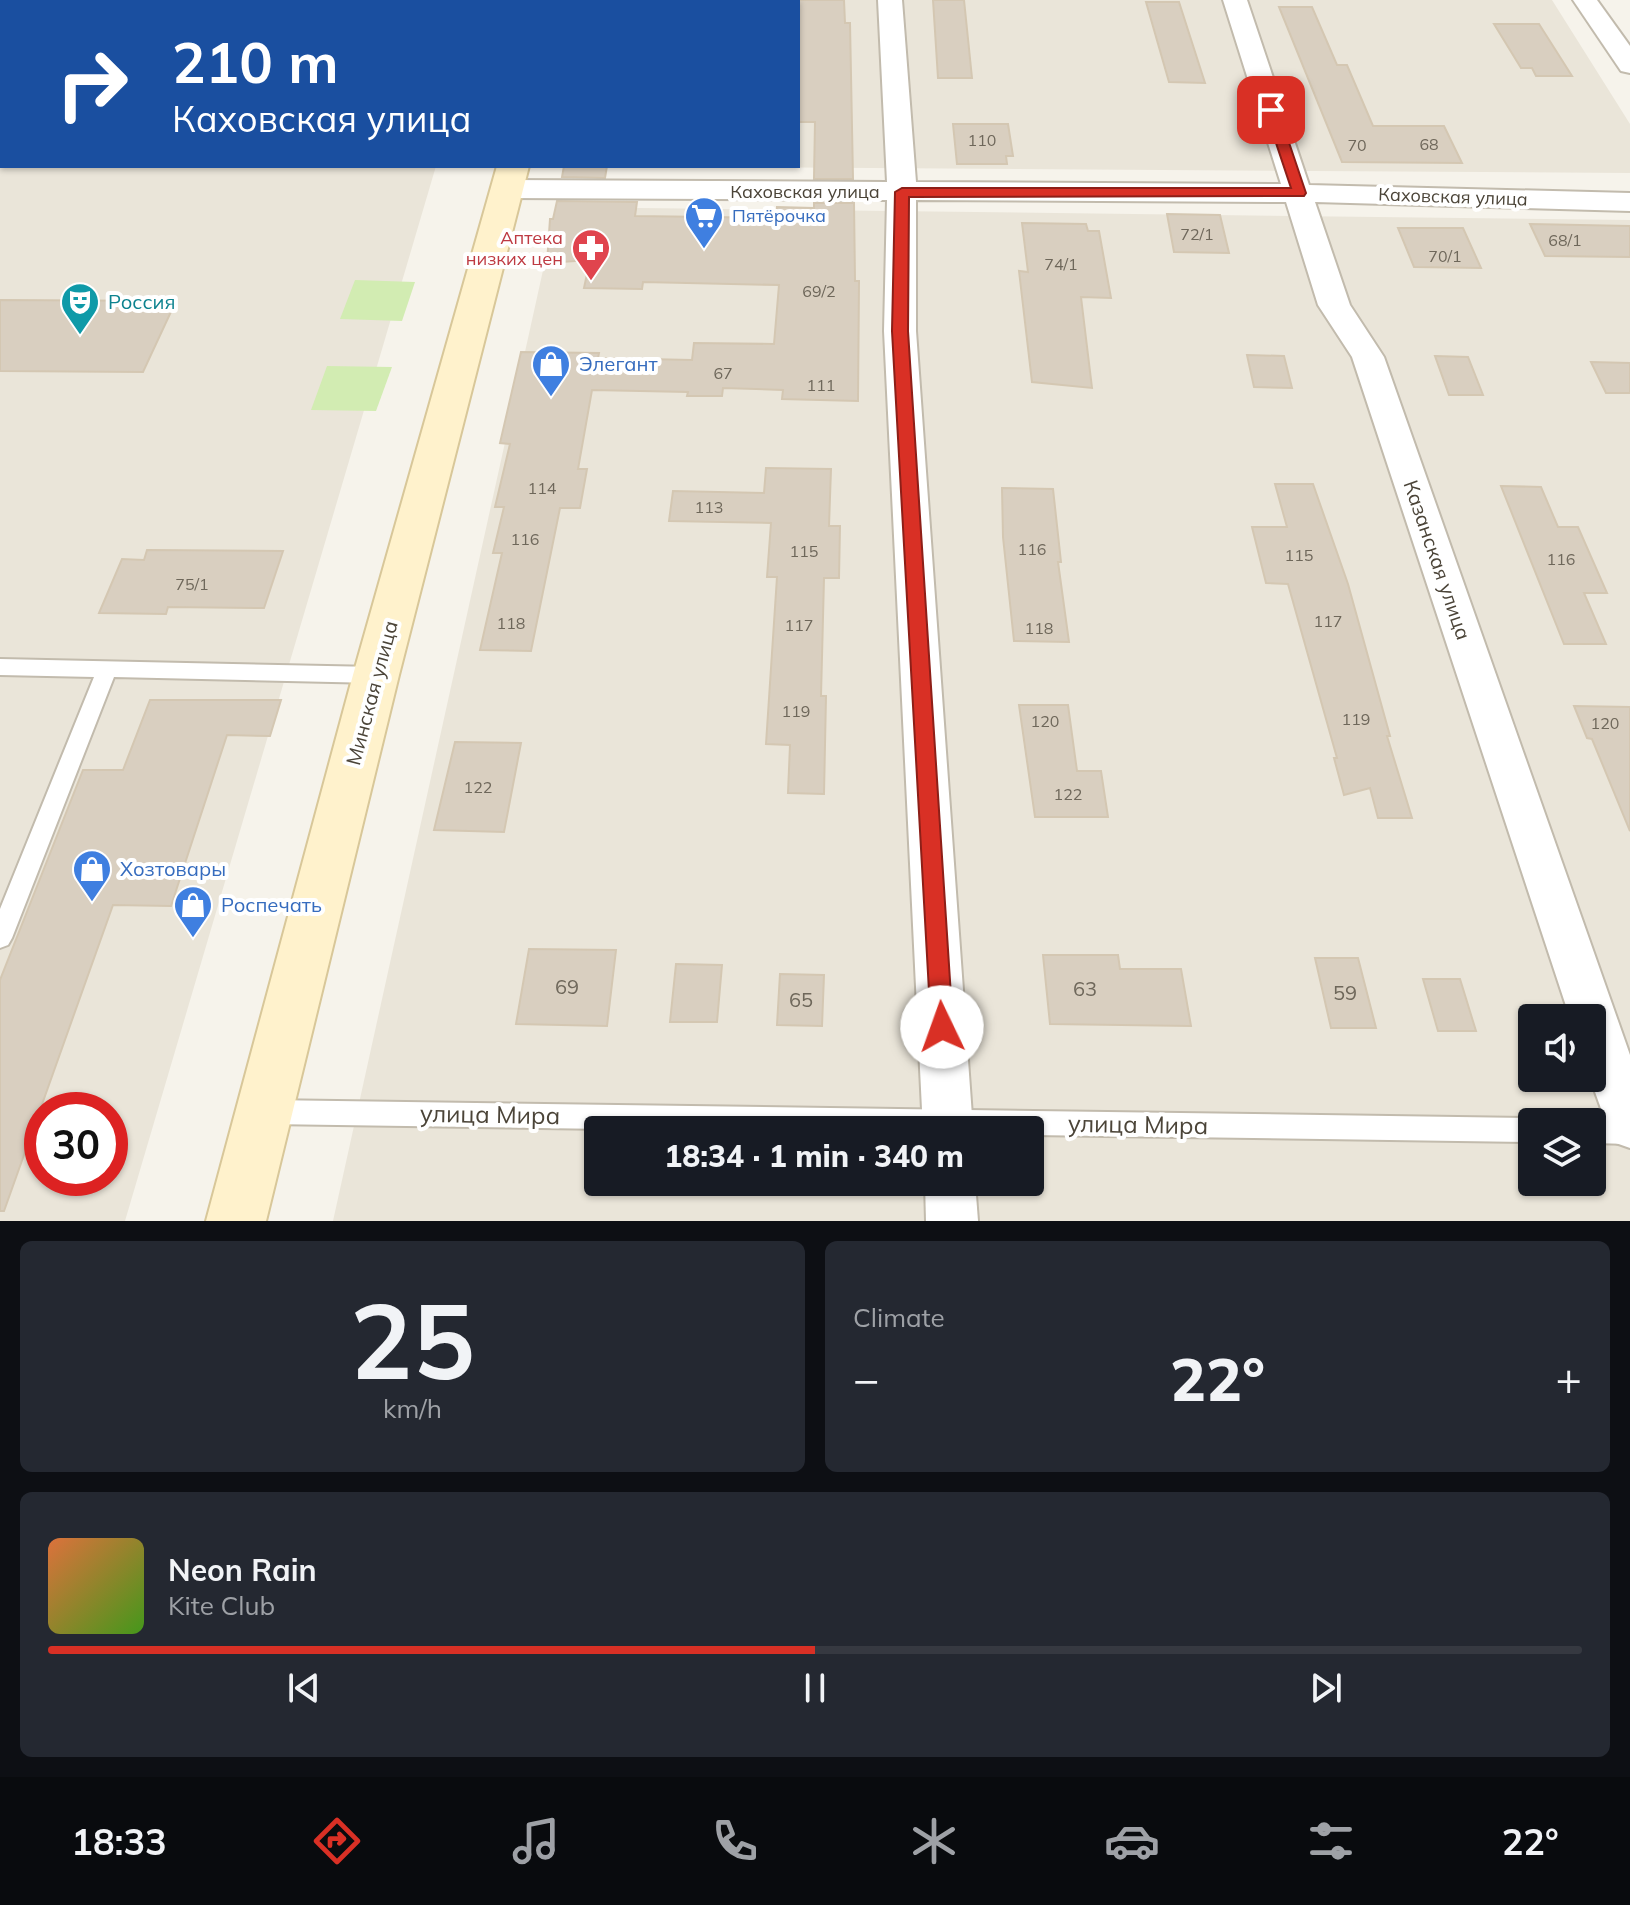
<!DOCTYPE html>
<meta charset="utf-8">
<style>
body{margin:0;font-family:Mulish,sans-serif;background:#242831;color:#f1f3f6;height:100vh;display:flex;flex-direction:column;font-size:30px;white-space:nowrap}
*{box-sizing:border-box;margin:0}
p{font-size:26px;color:#9ea1a6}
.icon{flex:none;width:44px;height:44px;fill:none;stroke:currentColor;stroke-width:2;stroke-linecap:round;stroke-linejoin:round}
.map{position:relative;height:1221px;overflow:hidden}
.side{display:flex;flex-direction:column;gap:20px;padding:20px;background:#0d0f14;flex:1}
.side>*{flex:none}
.guide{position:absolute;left:0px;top:0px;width:800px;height:168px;box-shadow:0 2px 6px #0004;background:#1a4fa0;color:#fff;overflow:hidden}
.fabs{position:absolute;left:1518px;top:1004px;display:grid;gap:16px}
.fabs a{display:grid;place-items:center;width:88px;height:88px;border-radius:8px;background:#171b24;box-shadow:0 2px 6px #0004;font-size:40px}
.speed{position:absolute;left:24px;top:1092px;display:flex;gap:16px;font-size:40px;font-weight:700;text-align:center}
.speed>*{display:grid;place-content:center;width:104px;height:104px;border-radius:50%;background:#171b24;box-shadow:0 2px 6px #0004;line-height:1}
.speed .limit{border:12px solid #d22;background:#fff;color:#111}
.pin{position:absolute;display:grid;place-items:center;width:68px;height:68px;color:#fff;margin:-34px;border-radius:16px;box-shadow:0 4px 12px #0006}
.me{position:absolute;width:88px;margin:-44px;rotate:357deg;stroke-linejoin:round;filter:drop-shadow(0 0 6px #0008)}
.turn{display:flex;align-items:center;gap:28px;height:168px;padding:0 40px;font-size:36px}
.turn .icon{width:104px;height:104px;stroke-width:2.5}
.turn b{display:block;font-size:56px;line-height:68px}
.big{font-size:60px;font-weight:800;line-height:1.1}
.side .tile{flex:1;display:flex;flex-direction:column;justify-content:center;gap:12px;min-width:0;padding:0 28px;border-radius:12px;background:#242831}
.side .dial{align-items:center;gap:0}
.dial b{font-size:104px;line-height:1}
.song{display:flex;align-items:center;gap:24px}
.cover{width:96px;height:96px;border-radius:12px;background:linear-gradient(135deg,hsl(20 70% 55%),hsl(100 70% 35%))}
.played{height:8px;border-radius:4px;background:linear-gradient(90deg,#d93025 50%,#363941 50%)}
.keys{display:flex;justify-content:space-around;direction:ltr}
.heat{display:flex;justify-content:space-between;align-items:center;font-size:44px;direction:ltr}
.side .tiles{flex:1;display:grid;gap:20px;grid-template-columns:1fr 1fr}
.tile:last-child{grid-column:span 2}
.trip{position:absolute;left:584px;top:1116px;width:460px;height:80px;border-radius:8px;background:#171b24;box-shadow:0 2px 6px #0004;font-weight:800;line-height:80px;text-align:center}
.menu{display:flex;height:128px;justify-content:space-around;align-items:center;background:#090b0e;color:#9ea1a6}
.menu .icon{width:56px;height:56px}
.menu .on{color:#d93025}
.menu b{font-size:36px;color:#f1f3f6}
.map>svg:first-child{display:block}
.residential{fill:#eae5d9;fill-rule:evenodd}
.green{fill:#d2ecb2}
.building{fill:#d9cfc0;stroke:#d4c7b2;stroke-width:2}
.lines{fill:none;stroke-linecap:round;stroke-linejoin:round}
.service-casing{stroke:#c2bbad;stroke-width:4}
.minor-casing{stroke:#c2bbad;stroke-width:4}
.secondary-casing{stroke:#d8c799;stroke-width:4}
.service{fill:#fff;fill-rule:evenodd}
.minor{fill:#fff;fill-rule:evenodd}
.secondary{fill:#fff2cc;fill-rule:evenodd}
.route{fill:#d93025;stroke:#8d1f18;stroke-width:2}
.labels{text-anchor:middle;stroke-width:8;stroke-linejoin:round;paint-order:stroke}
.number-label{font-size:16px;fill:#6e675a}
.far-street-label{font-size:18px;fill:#4b4438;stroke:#fff}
.far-shop-label{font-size:18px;fill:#366cbe;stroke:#fff;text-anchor:start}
.far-health-label{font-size:18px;fill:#be3a42;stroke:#fff;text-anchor:end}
.culture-label{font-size:20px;fill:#0d838f;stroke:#fff;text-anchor:start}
.shop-label{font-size:20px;fill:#366cbe;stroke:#fff;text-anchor:start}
.street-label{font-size:20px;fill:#4b4438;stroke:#fff}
.near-number-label{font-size:20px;fill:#6e675a}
.near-street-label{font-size:24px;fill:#4b4438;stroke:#fff}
</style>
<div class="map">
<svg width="1630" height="1221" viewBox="0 0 1630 1221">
<rect width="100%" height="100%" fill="#f6f3eb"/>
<g class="residential">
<path d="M 0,0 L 485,0 L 2,2 L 2,166 L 436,166 L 125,1221 L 0,1221 ZM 42,1110 L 110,1110 L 110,1178 L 42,1178 Z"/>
<path d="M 601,0 L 1552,0 L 1630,124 L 1630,173 L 566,166 L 798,166 L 798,2 Z"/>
<path d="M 557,207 L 1630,220 L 1630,1221 L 333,1221 ZM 1532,1018 L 1592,1018 L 1592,1078 L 1532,1078 ZM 1532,1122 L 1592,1122 L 1592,1182 L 1532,1182 ZM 598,1130 L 1030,1130 L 1030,1182 L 598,1182 Z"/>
</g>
<g class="green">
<path d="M 355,280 L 415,282 L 402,321 L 340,319 Z"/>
<path d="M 327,366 L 392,367 L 376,411 L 311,410 Z"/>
</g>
<g class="building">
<path d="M 799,0 L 844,0 L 845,23 L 850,23 L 853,179 L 814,179 L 815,122 L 798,122 Z"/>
<path d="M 933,0 L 964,0 L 972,78 L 938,78 Z"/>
<path d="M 1146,2 L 1179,2 L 1205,83 L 1169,82 Z"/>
<path d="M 1279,7 L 1312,7 L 1337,65 L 1347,65 L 1373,126 L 1444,126 L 1462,163 L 1342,162 Z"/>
<path d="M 1494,24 L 1539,24 L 1572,76 L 1536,76 L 1532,68 L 1521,68 Z"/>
<path d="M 953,124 L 1008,124 L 1013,156 L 1006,156 L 1007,164 L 957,164 Z"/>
<path d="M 564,166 L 607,166 L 605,178 L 562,177 Z"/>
<path d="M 557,201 L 637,202 L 635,216 L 777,218 L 777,207 L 814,208 L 814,203 L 854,203 L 855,281 L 859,281 L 858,401 L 782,399 L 783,390 L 723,388 L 722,396 L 687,396 L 688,392 L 592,390 L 578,469 L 587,469 L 580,508 L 560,508 L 531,651 L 480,650 L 502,553 L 493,553 L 504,507 L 495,507 L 510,444 L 500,443 L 521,352 L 599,353 L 598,358 L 692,360 L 694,343 L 774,344 L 779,285 L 643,282 L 642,289 L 584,288 L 590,260 L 547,263 L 550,219 L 553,219 Z"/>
<path d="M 1167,214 L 1220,215 L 1229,253 L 1174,252 Z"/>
<path d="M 1022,223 L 1086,224 L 1088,231 L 1099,231 L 1111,298 L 1081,297 L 1092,388 L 1032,382 L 1019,271 L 1028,272 Z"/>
<path d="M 1530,224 L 1630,226 L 1630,257 L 1545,256 Z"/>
<path d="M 1398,228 L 1463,228 L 1481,268 L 1414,267 Z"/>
<path d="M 0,300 L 176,301 L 143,372 L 0,371 Z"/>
<path d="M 1247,355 L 1284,356 L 1292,388 L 1254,387 Z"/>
<path d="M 1435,356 L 1468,357 L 1483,395 L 1449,395 Z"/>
<path d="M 1591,362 L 1630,363 L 1630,393 L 1606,393 Z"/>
<path d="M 766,468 L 831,469 L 829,526 L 840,526 L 839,578 L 824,578 L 821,696 L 826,696 L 824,794 L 788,793 L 790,745 L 766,744 L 777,577 L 767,577 L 771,523 L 669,521 L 673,491 L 764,493 Z"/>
<path d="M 1275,484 L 1313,484 L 1348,584 L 1390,736 L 1387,736 L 1412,818 L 1378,818 L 1370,788 L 1344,795 L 1334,758 L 1337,758 L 1288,584 L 1266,583 L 1252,527 L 1287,527 Z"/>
<path d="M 1501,486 L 1541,487 L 1558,527 L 1578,527 L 1607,593 L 1584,593 L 1606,644 L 1564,644 Z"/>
<path d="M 1002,488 L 1053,489 L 1061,562 L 1058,562 L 1069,642 L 1014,641 L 1003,537 Z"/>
<path d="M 147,550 L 283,551 L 264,608 L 168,607 L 166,614 L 99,613 L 122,559 L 144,560 Z"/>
<path d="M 150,700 L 281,700 L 270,736 L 227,735 L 171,906 L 113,905 L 4,1211 L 0,1211 L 0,980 L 83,770 L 123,770 Z"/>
<path d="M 1019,705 L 1068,705 L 1077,771 L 1101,771 L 1108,817 L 1035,817 Z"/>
<path d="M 1574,706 L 1630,707 L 1630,831 L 1592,739 L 1587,738 Z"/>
<path d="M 455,742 L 521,743 L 504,832 L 434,830 Z"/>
<path d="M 529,949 L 616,950 L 607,1026 L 516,1024 Z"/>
<path d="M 1043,955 L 1118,955 L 1120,969 L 1181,969 L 1191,1026 L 1050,1024 Z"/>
<path d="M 1315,958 L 1358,958 L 1376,1028 L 1331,1028 Z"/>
<path d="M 676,964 L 722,965 L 717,1022 L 670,1022 Z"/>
<path d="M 780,974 L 824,975 L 822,1026 L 777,1025 Z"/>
<path d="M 1423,979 L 1460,979 L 1476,1031 L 1438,1031 Z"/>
</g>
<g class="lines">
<g class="service-casing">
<g id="service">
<rect x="0" y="148" width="2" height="8"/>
<path d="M 0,659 L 376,667 L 383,669 L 386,675 L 383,681 L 376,683 L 114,677 L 12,938 L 8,945 L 0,948 L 0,909 L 94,677 L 0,675 Z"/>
<path d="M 268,1100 L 1532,1118 L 1542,1122 L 1532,1122 L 1532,1142 L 1030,1135 L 1030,1130 L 671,1130 L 268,1124 L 259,1121 L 255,1112 L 259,1103 Z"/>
<path d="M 1592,1119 L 1630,1120 L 1630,1144 L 1592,1143 L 1592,1122 L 1583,1122 Z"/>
</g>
</g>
<g class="minor-casing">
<g id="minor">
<path d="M 878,0 L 902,0 L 916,182 L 1281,184 L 1223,0 L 1247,0 L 1309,185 L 1630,193 L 1630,211 L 1315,202 L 1350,305 L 1384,357 L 1630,1055 L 1630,1148 L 1613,1142 L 1590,1078 L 1592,1018 L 1570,1018 L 1352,357 L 1318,305 L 1286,202 L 916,200 L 916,331 L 973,1130 L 923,1130 L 884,331 L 887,200 L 507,198 L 497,195 L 493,189 L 497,183 L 507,180 L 887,182 Z"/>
<path d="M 1573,0 L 1597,0 L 1630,46 L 1630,73 L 1621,71 Z"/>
<path d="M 925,1182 L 975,1182 L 978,1221 L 926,1221 Z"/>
</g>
</g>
<g class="secondary-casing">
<path id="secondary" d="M 497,166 L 529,166 L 399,675 L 266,1221 L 206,1221 L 353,675 Z"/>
</g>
<use href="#service" class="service"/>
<use href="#minor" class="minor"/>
<use href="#secondary" class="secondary"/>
</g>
<path class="route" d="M 1271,106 L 1278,110 L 1306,193 L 1304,196 L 909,197 L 908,331 L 953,1027 L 950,1035 L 942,1038 L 934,1035 L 931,1027 L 892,331 L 895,192 L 902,188 L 1291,188 L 1265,110 Z"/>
<defs>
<g id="supermarket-pin" transform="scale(2)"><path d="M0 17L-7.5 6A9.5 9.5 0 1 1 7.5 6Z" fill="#3f7fe0" stroke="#fff"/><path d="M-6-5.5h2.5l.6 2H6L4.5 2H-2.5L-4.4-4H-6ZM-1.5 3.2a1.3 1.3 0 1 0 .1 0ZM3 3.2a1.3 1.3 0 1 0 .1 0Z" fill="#fff"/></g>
<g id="pharmacy-pin" transform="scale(2)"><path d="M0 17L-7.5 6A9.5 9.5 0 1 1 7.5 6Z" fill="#e0444e" stroke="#fff"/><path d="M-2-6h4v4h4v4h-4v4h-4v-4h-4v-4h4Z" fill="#fff"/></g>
<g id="theatre-pin" transform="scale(2)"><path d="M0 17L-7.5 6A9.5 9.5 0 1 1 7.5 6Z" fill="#0f9aa8" stroke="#fff"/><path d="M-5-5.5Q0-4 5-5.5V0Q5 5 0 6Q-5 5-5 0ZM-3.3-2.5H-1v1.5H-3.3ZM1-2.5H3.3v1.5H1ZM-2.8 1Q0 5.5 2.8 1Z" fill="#fff"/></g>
<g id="shop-pin" transform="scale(2)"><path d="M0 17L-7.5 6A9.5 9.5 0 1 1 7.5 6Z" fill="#3f7fe0" stroke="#fff"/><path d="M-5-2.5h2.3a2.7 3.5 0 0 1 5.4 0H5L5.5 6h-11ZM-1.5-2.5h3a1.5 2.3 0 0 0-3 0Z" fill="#fff"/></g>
</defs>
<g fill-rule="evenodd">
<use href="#supermarket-pin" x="704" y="216"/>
<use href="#pharmacy-pin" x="591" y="248"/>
<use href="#theatre-pin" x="80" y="302"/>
<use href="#shop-pin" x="551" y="364"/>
<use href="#shop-pin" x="92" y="869"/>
<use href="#shop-pin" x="193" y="905"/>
</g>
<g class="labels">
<g class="number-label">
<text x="982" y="146">110</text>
<text x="1429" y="150">68</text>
<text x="1357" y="151">70</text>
<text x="1197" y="240">72/1</text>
<text x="1565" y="246">68/1</text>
<text x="1445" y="262">70/1</text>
<text x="1061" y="270">74/1</text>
<text x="819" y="297">69/2</text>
<text x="723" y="379">67</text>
<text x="821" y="391">111</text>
<text x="542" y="494">114</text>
<text x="709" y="513">113</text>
<text x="525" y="545">116</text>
<text x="1032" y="555">116</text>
<text x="804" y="557">115</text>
<text x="1299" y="561">115</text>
<text x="1561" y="565">116</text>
<text x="192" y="590">75/1</text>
<text x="1328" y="627">117</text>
<text x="511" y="629">118</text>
<text x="799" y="631">117</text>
<text x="1039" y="634">118</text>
<text x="796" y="717">119</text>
<text x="1356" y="725">119</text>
<text x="1045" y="727">120</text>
<text x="1605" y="729">120</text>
<text x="478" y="793">122</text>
<text x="1068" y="800">122</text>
</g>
<g class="far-street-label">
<text x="805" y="198">Каховская улица</text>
<text transform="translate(1453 197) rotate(2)" y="6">Каховская улица</text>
</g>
<g class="far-shop-label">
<text x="732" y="222">Пятёрочка</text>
</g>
<g class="far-health-label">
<text x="563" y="244">Аптека<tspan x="563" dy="21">низких цен</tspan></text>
</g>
<g class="culture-label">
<text x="108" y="309">Россия</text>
</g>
<g class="shop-label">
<text x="579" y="371">Элегант</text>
<text x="120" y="876">Хозтовары</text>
<text x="221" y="912">Роспечать</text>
</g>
<g class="street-label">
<text transform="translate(1437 560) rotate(71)" y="7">Казанская улица</text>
<text transform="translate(372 693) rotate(-75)" y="7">Минская улица</text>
</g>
<g class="near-number-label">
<text x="567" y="994">69</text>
<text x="1085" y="996">63</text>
<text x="1345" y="1000">59</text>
<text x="801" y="1007">65</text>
</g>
<g class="near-street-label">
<text transform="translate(490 1115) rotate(1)" y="8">улица Мира</text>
<text transform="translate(1138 1125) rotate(1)" y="8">улица Мира</text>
</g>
</g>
</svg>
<div class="fabs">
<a><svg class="icon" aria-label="sound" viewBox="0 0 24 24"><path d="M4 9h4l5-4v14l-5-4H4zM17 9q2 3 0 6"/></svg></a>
<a><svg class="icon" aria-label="layers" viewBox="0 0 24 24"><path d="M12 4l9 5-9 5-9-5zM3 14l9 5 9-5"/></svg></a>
</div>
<div class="speed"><div class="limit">30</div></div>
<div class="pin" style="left:1271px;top:110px;background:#d93025"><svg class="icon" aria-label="arrive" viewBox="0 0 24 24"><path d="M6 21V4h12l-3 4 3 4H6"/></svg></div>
<svg class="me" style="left:942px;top:1027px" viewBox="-20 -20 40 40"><circle r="19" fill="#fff"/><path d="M0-13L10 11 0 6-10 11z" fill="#d93025"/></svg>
<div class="trip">18:34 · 1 min · 340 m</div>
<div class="guide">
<div class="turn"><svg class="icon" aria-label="right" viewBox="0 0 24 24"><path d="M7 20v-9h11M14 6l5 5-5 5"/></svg><div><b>210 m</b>Каховская улица</div></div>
</div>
</div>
<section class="side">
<div class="tiles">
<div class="tile dial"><b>25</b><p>km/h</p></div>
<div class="tile"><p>Climate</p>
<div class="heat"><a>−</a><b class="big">22°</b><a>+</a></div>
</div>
<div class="tile">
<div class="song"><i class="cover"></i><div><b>Neon Rain</b><p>Kite Club</p></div></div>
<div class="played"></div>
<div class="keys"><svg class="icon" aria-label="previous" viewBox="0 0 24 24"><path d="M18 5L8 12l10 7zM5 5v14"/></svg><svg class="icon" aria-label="pause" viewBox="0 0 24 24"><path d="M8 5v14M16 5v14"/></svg><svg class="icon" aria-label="next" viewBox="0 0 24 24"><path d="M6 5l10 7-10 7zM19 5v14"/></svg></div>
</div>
</div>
</section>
<nav class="menu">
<b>18:33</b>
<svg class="icon on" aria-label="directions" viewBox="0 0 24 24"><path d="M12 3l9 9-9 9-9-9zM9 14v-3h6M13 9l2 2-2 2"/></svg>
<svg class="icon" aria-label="music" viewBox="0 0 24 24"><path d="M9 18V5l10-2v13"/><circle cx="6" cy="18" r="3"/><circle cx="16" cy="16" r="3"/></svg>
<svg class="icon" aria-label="phone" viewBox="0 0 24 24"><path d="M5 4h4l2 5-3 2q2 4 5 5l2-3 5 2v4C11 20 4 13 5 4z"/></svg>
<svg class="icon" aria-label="climate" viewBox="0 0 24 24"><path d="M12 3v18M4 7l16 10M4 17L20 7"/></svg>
<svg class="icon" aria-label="car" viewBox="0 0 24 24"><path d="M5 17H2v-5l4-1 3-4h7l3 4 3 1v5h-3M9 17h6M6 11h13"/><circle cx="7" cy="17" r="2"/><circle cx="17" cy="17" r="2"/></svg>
<svg class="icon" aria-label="filters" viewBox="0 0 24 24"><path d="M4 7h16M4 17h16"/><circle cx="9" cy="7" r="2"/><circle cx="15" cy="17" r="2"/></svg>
<b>22°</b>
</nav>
